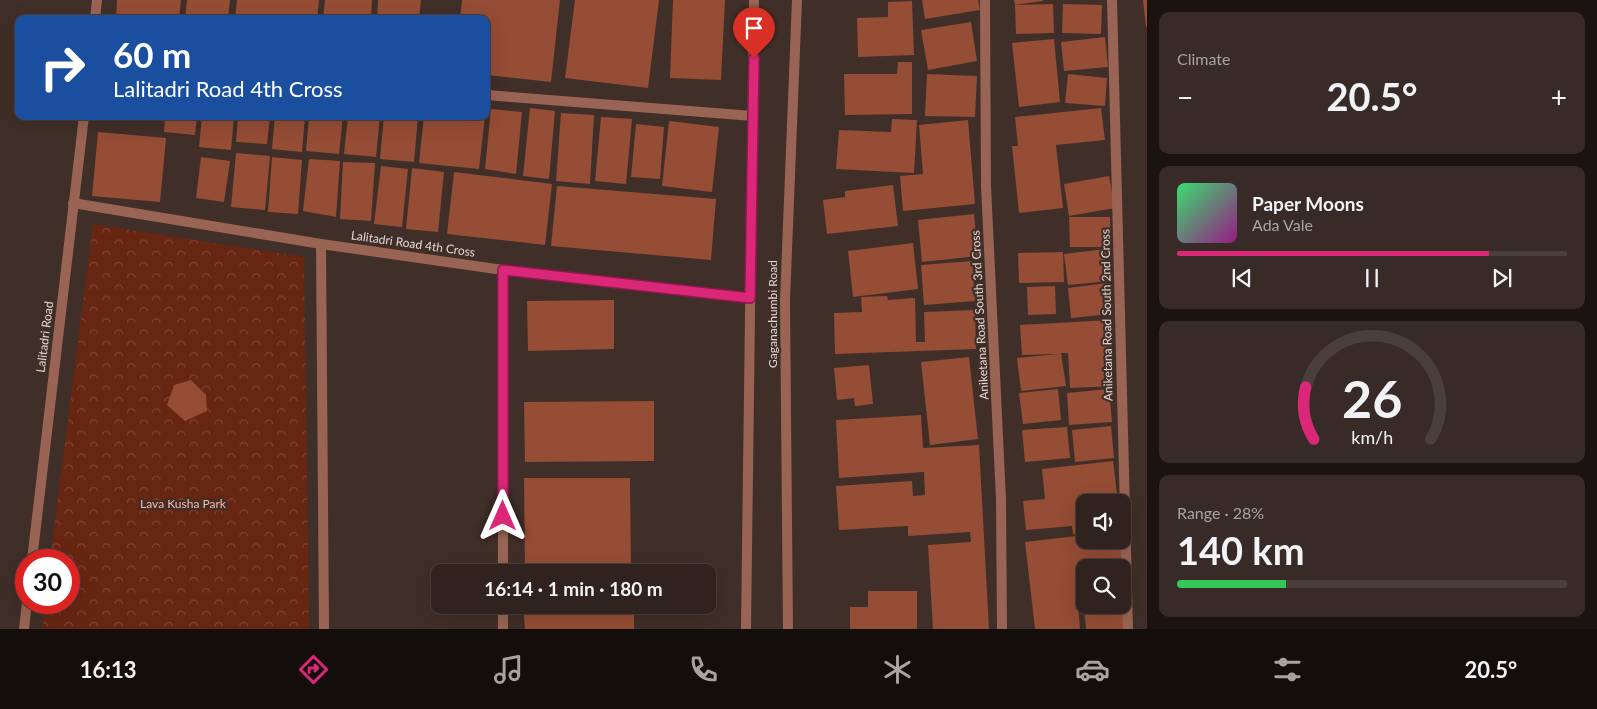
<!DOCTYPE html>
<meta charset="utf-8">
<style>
body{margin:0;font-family:Lato,sans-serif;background:#382a27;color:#f1f3f6;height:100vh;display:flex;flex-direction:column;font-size:19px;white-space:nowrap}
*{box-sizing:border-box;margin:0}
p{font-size:16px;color:#a8a4a4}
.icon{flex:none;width:28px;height:28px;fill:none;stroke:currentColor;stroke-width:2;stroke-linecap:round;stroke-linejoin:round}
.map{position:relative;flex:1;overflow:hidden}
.details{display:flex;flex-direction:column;gap:12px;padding:12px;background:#1a1310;width:450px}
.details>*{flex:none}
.guide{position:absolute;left:15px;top:15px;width:475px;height:105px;border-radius:10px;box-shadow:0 5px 20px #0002,0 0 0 1px #4b3f3c;background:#1a4fa0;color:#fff;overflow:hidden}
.controls{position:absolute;left:1076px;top:494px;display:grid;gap:10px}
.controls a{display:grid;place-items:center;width:55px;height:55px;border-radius:10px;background:#30221e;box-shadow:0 5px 20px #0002,0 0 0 1px #4b3f3c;font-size:25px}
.speed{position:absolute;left:15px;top:549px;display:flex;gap:10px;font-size:25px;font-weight:700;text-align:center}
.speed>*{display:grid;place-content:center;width:65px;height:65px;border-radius:50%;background:#30221e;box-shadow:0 5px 20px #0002,0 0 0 1px #4b3f3c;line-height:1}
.speed .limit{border:8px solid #d22;background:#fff;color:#111}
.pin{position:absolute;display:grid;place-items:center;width:42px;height:42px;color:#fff;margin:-51px -21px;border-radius:50% 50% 50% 0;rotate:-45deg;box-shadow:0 0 5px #0007}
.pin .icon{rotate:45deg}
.me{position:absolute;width:55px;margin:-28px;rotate:0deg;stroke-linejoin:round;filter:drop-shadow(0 0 4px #0008)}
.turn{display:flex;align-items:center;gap:18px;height:105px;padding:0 15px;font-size:22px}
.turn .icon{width:65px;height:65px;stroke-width:2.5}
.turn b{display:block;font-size:35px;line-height:42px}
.big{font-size:38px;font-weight:700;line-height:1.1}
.details .card{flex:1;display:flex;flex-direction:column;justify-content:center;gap:8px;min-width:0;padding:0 18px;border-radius:10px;background:#382a27}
.details .dial{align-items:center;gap:0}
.dial svg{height:130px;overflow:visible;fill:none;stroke:#4b3f3c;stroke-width:7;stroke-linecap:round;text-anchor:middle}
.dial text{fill:#f1f3f6;stroke:none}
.song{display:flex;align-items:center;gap:15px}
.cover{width:60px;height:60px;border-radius:8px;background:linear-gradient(135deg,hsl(140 70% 55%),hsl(310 70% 35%))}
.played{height:5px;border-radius:2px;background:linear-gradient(90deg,#db2777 80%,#4b3f3c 80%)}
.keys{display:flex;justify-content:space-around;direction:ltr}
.heat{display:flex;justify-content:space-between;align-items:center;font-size:28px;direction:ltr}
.charge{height:8px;border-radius:4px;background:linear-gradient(90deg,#34c759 28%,#4b3f3c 0)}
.trip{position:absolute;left:431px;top:564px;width:285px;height:50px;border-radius:10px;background:#30221e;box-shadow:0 5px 20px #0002,0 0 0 1px #4b3f3c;font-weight:700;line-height:50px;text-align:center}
.tab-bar{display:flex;height:80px;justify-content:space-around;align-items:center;background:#130e0c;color:#a8a4a4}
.tab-bar .icon{width:35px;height:35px}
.tab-bar .active{color:#db2777}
.tab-bar b{font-size:22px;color:#f1f3f6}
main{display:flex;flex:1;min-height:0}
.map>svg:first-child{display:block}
.forest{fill:url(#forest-crowns)}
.building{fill:#954d35}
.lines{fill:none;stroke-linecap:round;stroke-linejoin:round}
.street{stroke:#996453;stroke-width:10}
.route-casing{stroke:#8e194d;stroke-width:12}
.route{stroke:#db2777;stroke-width:9}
.labels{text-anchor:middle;stroke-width:4.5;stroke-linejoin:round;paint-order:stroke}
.street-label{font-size:12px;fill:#e3d7d3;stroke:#402e28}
.park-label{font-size:12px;fill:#fab9a5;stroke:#402e28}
</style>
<main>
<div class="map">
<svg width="1147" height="629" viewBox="0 0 1147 629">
<defs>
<pattern id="forest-crowns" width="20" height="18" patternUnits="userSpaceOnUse" patternTransform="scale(1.25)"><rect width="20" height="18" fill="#672611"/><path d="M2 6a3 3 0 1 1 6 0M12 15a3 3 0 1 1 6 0" fill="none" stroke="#7d4533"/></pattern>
</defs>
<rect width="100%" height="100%" fill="#402e28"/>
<path class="forest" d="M 93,224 L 304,257 L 309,629 L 42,629 L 45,603 L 69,602 L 69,560 L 50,560 Z"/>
<g class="building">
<path d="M 117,0 L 181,0 L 179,19 L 116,19 Z"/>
<path d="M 187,0 L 230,0 L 228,19 L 185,19 Z"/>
<path d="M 237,0 L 319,0 L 317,19 L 235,19 Z"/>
<path d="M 325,0 L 372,0 L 371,19 L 323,19 Z"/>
<path d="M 378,0 L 421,0 L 419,19 L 377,19 Z"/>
<path d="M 462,0 L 560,0 L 551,82 L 486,75 L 486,19 L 460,19 Z"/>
<path d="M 575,0 L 659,0 L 648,88 L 565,78 Z"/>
<path d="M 673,0 L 725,0 L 721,80 L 670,78 Z"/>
<path d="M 922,0 L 978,0 L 980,10 L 925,19 Z"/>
<path d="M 1014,0 L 1043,0 L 1043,1 L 1015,5 Z"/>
<path d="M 1143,0 L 1147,0 L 1147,27 L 1146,27 Z"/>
<path d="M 912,1 L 914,55 L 858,57 L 857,18 L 888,17 L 888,2 Z"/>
<path d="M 1053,4 L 1054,33 L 1016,34 L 1015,5 Z"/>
<path d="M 1063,4 L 1102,5 L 1101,34 L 1062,33 Z"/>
<path d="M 971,22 L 977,61 L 928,70 L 921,30 Z"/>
<path d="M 1105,37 L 1108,67 L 1064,71 L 1061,42 Z"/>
<path d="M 1054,39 L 1060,102 L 1019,107 L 1012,43 Z"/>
<path d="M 898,62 L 912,62 L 912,114 L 845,115 L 844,74 L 897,74 Z"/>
<path d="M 927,74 L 977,76 L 975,117 L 925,116 Z"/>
<path d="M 1068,74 L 1107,78 L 1105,106 L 1065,103 Z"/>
<path d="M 530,108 L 555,111 L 549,179 L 523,176 Z"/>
<path d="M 1101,108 L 1105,140 L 1056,145 L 1063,208 L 1019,213 L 1012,146 L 1018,146 L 1015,117 Z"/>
<path d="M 491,109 L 522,112 L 516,174 L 485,169 Z"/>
<path d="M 561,113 L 594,115 L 590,184 L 556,181 Z"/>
<path d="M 165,116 L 197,116 L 195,135 L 164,132 Z"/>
<path d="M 202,116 L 234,116 L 231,150 L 199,147 Z"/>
<path d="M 238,116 L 270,116 L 267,144 L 236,142 Z"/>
<path d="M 275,116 L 305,116 L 302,152 L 272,149 Z"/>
<path d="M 309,116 L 343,116 L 339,154 L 306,151 Z"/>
<path d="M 348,116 L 380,116 L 376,157 L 344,154 Z"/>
<path d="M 384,116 L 418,116 L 414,162 L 380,159 Z"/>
<path d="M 424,116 L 485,116 L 479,169 L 419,163 Z"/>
<path d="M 601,117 L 632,119 L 626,184 L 595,181 Z"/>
<path d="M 892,119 L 917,120 L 914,173 L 836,169 L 839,130 L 891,132 Z"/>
<path d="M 968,120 L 975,204 L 903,211 L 900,176 L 923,174 L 919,125 Z"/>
<path d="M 669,121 L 719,127 L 712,192 L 662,186 Z"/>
<path d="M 636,124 L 664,127 L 660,179 L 631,177 Z"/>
<path d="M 98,132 L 166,138 L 160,202 L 92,196 Z"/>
<path d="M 236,153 L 270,156 L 265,210 L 231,207 Z"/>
<path d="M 201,157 L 230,161 L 224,202 L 196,198 Z"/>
<path d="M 272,157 L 302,160 L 298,214 L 268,212 Z"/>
<path d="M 309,159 L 340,161 L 336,217 L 303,211 Z"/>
<path d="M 343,162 L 375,163 L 371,221 L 340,219 Z"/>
<path d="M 381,166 L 408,169 L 402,227 L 374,224 Z"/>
<path d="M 412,168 L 444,172 L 438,232 L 406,229 Z"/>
<path d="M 454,172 L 552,184 L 545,245 L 447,234 Z"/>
<path d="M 1109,176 L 1115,208 L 1069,216 L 1064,184 Z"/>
<path d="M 893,185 L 898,226 L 827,234 L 823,200 L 845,197 L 845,191 Z"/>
<path d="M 557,186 L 716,199 L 711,260 L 551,246 Z"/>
<path d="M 974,214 L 978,256 L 922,262 L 918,220 Z"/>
<path d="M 1069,217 L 1110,217 L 1110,247 L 1070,247 Z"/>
<path d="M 913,243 L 918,289 L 853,297 L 848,251 Z"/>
<path d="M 1106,249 L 1110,281 L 1068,285 L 1064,254 Z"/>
<path d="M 1063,252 L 1064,282 L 1019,283 L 1018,253 Z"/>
<path d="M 972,261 L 975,301 L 924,305 L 921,265 Z"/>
<path d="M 1108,283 L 1111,314 L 1071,318 L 1068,288 Z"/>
<path d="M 1055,286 L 1056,314 L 1028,315 L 1027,287 Z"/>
<path d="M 887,296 L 888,300 L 915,298 L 916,342 L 925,342 L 924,312 L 975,310 L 976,349 L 835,354 L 834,313 L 862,312 L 861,297 Z"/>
<path d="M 614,300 L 614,349 L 528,351 L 527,301 Z"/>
<path d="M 1110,320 L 1114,386 L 1070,388 L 1068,353 L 1061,353 L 1066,386 L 1021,391 L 1017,358 L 1058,354 L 1022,355 L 1020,325 Z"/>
<path d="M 969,357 L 978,439 L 930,445 L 921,362 Z"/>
<path d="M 869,365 L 873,404 L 855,406 L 854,398 L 837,400 L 834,368 Z"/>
<path d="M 191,380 L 206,395 L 207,411 L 185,421 L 167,405 L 174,385 Z"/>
<path d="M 1058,389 L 1061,420 L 1023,424 L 1019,393 Z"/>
<path d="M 1109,389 L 1112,422 L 1069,425 L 1067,393 Z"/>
<path d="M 654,401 L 654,461 L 525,462 L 524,402 Z"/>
<path d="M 921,415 L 923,448 L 979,445 L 989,629 L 933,629 L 928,545 L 971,542 L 970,532 L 908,536 L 908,526 L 839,530 L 836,486 L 912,481 L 913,496 L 925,495 L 924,472 L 839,478 L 836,420 Z"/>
<path d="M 1111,426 L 1114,458 L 1075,462 L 1072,430 Z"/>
<path d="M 1067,427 L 1070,458 L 1025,462 L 1022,430 Z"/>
<path d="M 1113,461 L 1118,502 L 1085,502 L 1085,533 L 1073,534 L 1072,526 L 1026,530 L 1023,501 L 1045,499 L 1042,469 Z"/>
<path d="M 524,478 L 630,478 L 631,570 L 525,571 Z"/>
<path d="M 1085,535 L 1085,540 L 1121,540 L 1123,563 L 1075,568 L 1080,629 L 1035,629 L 1025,542 Z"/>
<path d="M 1085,576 L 1085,605 L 1122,605 L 1127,629 L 1086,629 L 1081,577 Z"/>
<path d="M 868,591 L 917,591 L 917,629 L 850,629 L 850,607 L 868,607 Z"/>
<path d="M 523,605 L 634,605 L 634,629 L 525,629 Z"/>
</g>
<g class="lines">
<g class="street">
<path d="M 985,0 L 986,186 L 1001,499 L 1002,629"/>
<path d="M 1112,0 L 1128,629"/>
<path d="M 95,19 L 97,0"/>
<path d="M 486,95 L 753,116"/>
<path d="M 73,203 L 321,244 L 503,270 L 750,298"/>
<path d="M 321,244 L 324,629"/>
<path d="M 32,560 L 84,116"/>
<path d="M 503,572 L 503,270"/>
<path d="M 24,629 L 27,602"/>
<path d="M 503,629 L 503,605"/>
<path d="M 746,629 L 754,0"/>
<path d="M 788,629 L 785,300 L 797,0"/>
</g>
</g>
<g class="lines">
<g class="route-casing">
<path id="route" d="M 503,516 L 503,270 L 750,298 L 754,58"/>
</g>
<use href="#route" class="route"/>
</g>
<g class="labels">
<g class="street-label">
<text transform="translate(413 244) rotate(8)" y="4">Lalitadri Road 4th Cross</text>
<text transform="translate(773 314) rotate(-90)" y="4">Gaganachumbi Road</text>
<text transform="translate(980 315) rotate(-93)" y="4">Aniketana Road South 3rd Cross</text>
<text transform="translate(1107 315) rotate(-91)" y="4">Aniketana Road South 2nd Cross</text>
<text transform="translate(45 337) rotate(-83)" y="4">Lalitadri Road</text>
</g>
<g class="park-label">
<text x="183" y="508">Lava Kusha Park</text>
</g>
</g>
</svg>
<div class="controls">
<a><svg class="icon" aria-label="sound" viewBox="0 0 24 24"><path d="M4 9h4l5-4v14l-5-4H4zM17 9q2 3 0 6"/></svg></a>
<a><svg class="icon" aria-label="search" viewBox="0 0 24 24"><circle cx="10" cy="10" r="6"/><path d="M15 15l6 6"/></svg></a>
</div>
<div class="speed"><div class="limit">30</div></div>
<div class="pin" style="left:754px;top:58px;background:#d93025"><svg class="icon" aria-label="arrive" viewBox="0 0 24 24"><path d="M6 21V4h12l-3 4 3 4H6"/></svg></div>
<svg class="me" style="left:503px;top:516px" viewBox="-20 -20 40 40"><path d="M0-17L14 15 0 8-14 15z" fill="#db2777" stroke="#fff" stroke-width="4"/></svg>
<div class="trip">16:14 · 1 min · 180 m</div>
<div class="guide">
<div class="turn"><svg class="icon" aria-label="right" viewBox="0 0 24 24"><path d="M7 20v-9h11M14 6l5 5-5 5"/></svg><div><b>60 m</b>Lalitadri Road 4th Cross</div></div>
</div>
</div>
<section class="details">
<div class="card"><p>Climate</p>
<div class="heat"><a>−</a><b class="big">20.5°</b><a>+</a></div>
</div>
<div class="card">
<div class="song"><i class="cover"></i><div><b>Paper Moons</b><p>Ada Vale</p></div></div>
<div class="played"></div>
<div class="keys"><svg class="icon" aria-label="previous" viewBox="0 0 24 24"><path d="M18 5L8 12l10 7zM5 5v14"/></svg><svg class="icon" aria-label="pause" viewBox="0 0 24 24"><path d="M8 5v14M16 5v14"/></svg><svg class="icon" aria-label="next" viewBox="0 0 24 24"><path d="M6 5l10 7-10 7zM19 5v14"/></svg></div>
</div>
<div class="card dial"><svg viewBox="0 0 100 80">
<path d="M14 69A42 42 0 1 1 86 69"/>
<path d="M14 69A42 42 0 0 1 9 37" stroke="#db2777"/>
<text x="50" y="56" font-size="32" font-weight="700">26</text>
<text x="50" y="72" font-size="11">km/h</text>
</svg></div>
<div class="card"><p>Range · 28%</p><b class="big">140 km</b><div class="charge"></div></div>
</section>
</main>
<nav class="tab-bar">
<b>16:13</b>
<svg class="icon active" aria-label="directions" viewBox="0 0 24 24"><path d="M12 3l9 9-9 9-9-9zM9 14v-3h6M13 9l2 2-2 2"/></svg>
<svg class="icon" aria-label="music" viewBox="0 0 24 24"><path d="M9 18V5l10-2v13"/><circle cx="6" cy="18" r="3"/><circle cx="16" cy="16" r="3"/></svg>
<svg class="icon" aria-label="phone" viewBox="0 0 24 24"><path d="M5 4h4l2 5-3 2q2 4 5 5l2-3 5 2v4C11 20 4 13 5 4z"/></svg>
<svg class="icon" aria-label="climate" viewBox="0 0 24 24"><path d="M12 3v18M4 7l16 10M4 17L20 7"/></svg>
<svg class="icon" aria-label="car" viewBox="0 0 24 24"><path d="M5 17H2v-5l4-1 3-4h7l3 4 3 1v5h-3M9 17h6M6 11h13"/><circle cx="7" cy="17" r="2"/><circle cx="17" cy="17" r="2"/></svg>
<svg class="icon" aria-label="filters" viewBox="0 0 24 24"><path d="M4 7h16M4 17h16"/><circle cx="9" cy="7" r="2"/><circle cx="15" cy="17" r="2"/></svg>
<b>20.5°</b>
</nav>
